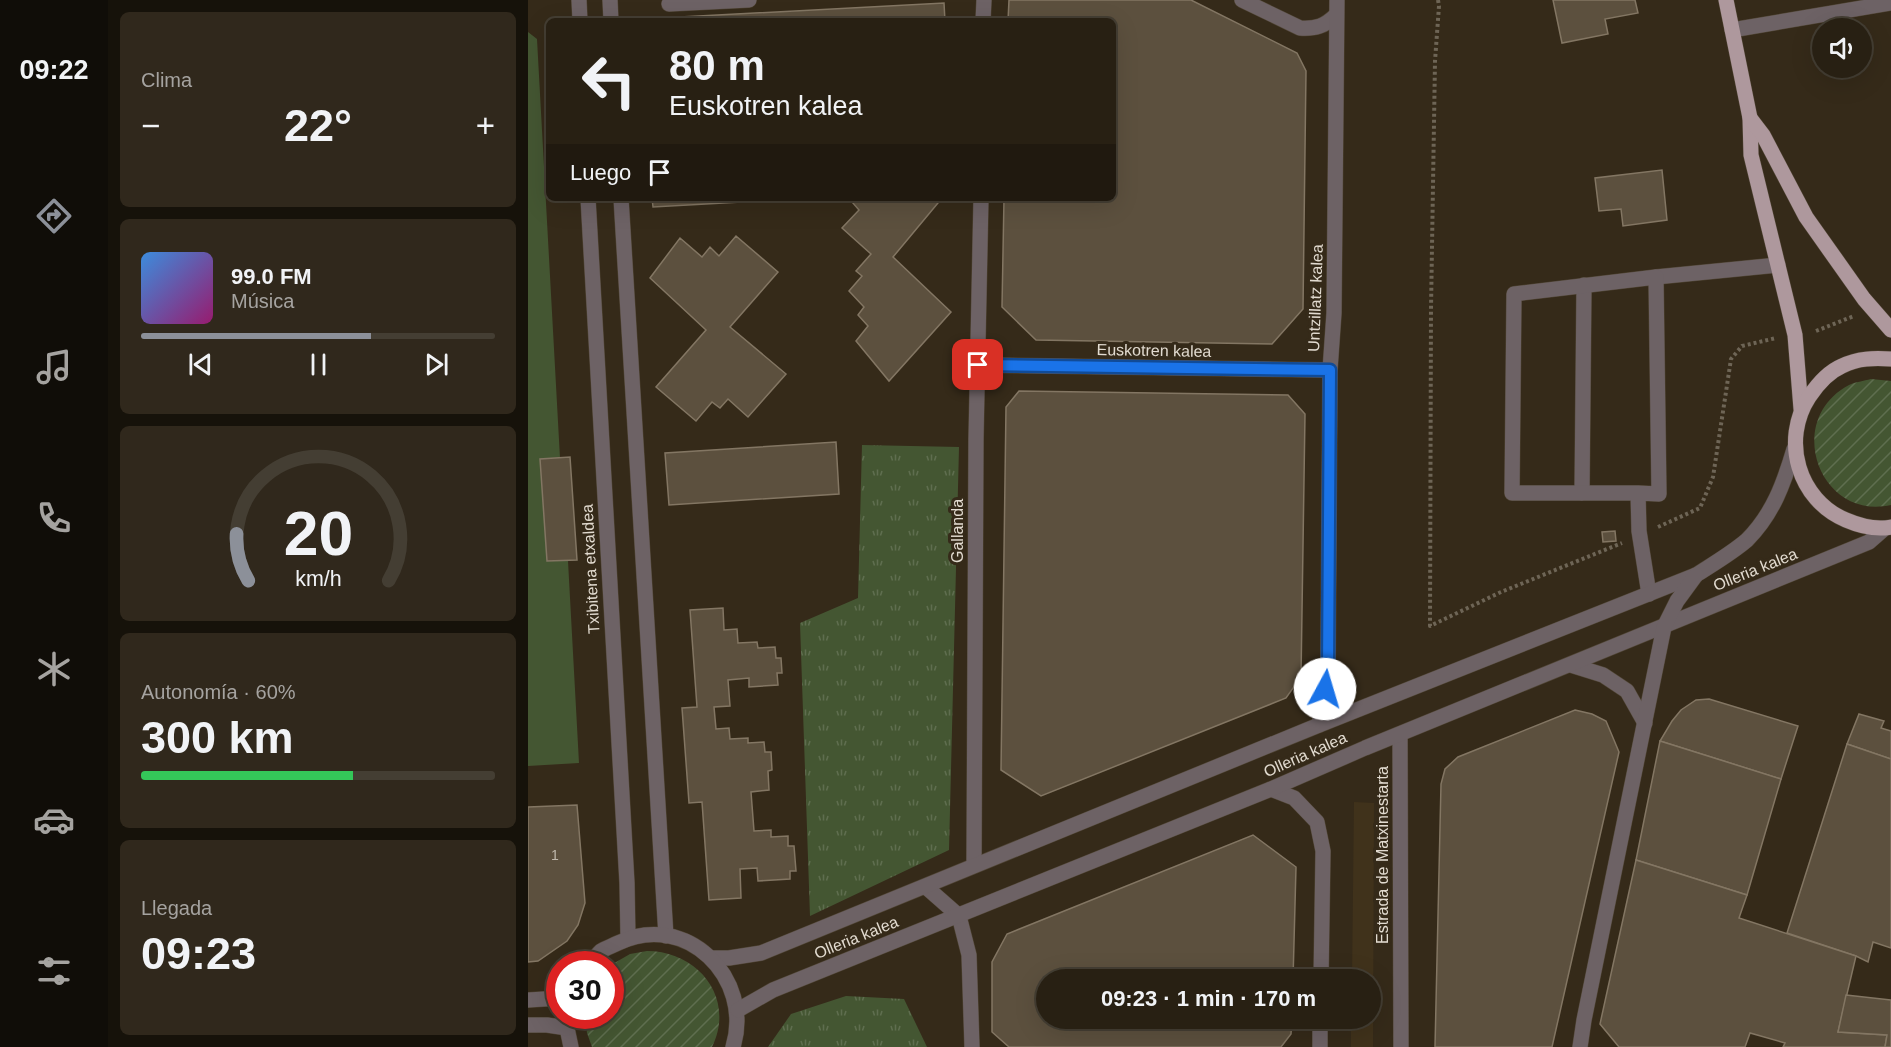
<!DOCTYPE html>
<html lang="es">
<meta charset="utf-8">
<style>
body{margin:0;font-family:Arial,sans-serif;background:#30281c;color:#f1f3f6;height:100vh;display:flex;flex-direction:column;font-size:22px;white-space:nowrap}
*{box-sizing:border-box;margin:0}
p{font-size:20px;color:#a5a3a0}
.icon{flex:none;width:33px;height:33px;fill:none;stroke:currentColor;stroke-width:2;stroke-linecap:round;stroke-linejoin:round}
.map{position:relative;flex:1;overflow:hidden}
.side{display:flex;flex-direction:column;gap:12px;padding:12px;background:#16120a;width:420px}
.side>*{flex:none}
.banner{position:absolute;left:18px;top:18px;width:570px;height:183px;border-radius:9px;box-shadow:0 6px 24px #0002,0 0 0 2px #443e33;background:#282013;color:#f1f3f6;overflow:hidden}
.tools{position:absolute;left:1284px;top:18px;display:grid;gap:12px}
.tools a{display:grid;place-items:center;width:60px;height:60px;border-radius:50%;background:#282013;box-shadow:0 6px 24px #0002,0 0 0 2px #443e33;font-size:30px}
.speed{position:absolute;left:18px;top:951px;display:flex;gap:12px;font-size:30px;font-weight:700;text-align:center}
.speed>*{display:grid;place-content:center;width:78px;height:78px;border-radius:50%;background:#282013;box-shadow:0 6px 24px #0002,0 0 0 2px #443e33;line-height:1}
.speed .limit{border:9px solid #d22;background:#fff;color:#111}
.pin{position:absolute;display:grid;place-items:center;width:51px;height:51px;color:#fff;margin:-26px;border-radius:12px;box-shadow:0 3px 9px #0006}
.me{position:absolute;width:66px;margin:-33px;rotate:6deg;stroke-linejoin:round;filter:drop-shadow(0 0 4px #0008)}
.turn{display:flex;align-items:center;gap:21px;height:126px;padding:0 24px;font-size:27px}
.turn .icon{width:78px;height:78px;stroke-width:2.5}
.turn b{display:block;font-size:42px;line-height:51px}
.then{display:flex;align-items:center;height:57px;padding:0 24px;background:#0003;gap:12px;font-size:22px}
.big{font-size:45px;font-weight:600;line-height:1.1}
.side .widget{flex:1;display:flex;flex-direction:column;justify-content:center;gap:9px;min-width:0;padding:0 21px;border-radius:9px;background:#30281c}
.side .dial{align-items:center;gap:0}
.dial svg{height:156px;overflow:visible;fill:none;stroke:#443e33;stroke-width:7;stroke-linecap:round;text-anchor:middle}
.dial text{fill:#f1f3f6;stroke:none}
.song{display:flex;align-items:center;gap:18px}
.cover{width:72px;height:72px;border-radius:9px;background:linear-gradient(135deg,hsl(210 70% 55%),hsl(320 70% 35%))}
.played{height:6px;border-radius:3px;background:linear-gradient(90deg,#8c9099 65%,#443e33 65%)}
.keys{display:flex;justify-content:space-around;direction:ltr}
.heat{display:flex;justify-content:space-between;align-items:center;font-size:33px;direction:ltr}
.charge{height:9px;border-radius:4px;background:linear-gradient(90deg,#34c759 60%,#443e33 0)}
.trip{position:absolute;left:508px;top:969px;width:345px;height:60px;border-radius:30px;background:#282013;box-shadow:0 6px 24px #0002,0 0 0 2px #443e33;font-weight:600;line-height:60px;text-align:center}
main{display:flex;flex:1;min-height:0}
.tab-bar{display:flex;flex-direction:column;width:108px;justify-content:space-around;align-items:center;background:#100d08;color:#a5a3a0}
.tab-bar .icon{width:42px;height:42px}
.tab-bar .selected{color:#8c9099}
.tab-bar b{font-size:27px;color:#f1f3f6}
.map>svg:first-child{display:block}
.built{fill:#40321b}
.grass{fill:url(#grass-tufts)}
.garden{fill:url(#garden-furrows)}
.pitch{fill:#445632}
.building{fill:#5c503e;stroke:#837663;stroke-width:1.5}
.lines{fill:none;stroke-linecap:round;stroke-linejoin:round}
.minor-casing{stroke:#514636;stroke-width:16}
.major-casing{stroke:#514636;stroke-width:16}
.path{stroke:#6e6556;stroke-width:4;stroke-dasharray:3 3;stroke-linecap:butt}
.minor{stroke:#6d6265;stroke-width:15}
.major{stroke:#ae989d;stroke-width:15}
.route-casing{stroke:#114b97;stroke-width:15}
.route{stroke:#1a73e8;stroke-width:10}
.labels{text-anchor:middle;stroke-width:6;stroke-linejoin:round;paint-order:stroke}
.number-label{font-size:14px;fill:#c0b8ac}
.street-label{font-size:16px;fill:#e2dbd0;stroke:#352a19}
</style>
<main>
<nav class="tab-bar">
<b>09:22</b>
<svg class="icon selected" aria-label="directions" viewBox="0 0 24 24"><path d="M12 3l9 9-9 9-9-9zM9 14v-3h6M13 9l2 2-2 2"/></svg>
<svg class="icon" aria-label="music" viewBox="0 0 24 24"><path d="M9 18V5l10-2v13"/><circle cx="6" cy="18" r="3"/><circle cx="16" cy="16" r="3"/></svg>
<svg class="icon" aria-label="phone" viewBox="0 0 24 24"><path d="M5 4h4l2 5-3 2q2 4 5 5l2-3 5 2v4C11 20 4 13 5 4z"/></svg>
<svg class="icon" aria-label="climate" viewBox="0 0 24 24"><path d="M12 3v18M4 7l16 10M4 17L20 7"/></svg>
<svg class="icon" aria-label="car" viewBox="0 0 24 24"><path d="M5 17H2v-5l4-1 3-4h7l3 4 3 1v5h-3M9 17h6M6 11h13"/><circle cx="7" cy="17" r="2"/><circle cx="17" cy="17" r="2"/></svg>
<svg class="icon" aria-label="filters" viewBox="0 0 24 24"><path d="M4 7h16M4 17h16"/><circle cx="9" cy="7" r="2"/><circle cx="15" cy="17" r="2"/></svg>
</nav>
<section class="side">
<div class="widget"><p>Clima</p>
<div class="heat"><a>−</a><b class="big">22°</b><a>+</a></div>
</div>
<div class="widget">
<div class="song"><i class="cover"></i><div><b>99.0 FM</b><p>Música</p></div></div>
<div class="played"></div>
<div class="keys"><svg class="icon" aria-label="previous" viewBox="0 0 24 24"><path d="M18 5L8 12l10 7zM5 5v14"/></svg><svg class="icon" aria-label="pause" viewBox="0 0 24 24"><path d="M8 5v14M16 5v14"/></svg><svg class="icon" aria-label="next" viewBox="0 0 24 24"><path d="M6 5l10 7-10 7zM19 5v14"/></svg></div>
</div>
<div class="widget dial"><svg viewBox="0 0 100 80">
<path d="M14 69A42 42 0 1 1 86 69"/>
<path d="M14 69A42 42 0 0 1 8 45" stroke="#8c9099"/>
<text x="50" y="56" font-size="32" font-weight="700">20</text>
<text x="50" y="72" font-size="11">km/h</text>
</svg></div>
<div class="widget"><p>Autonomía · 60%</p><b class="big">300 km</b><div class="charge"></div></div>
<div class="widget"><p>Llegada</p><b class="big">09:23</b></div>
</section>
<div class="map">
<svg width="1363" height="1047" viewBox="0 0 1363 1047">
<defs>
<pattern id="grass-tufts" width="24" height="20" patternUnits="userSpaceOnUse" patternTransform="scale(1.5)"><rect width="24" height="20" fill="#445632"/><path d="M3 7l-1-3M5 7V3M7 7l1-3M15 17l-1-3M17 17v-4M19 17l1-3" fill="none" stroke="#5f6e4f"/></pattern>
<pattern id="garden-furrows" width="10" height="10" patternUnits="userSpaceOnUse" patternTransform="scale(1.5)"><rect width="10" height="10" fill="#445632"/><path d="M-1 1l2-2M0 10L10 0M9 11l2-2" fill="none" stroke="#5f6e4f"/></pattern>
</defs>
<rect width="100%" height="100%" fill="#352a19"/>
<path class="built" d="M 826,802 L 846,803 L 845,1047 L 823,1047 L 823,1019 L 843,1018 L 843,980 L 824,979 Z"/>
<g class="grass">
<path d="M 334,445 L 431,447 L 421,850 L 282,916 L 272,623 L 330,598 Z"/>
<path d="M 318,996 L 376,999 L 399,1047 L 240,1047 L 263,1014 Z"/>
</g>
<g class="garden">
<path d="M 1343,379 L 1363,381 L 1363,505 C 1291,521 1255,420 1321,385 C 1327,382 1336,381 1343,379 Z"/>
<path d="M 119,951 C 170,951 208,998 184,1047 L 64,1047 L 59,1033 L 57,1016 L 82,1016 L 83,965 L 102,954 Z"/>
</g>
<path class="pitch" d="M 0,32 L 9,39 L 32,458 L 42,457 L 49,560 L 40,561 L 51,763 L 0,766 Z"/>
<g class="building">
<path d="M 481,0 L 663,0 L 769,53 L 778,71 L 775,309 L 744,344 L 508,340 L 474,307 L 476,198 L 585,198 L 585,21 L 480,21 Z"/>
<path d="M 1025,0 L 1107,0 L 1110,13 L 1077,19 L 1080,34 L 1034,43 Z"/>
<path d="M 416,3 L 417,21 L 115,21 L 115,19 Z"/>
<path d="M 1134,170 L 1139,220 L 1095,226 L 1093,209 L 1071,211 L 1067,178 Z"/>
<path d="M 124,198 L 285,198 L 125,207 Z"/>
<path d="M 326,198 L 410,198 L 410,203 L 365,257 L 423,312 L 361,381 L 328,341 L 340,326 L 330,315 L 336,307 L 321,291 L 334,276 L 328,271 L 343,254 L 314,228 L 331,210 L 324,202 Z"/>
<path d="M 208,236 L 250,272 L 202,327 L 258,374 L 220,417 L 200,399 L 192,408 L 184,402 L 168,421 L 128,387 L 178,330 L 122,278 L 152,238 L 174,257 L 182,247 L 191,256 Z"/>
<path d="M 491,391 L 760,395 L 777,414 L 773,677 L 758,698 L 513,796 L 473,770 L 478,407 Z"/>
<path d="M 308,442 L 311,494 L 141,505 L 137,453 Z"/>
<path d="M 42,457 L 49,560 L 19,561 L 12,459 Z"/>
<path d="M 1087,531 L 1088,541 L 1075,542 L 1074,532 Z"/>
<path d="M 195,608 L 196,630 L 209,629 L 210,643 L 229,642 L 230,648 L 247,647 L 248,658 L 253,658 L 254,673 L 249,673 L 250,685 L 221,687 L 221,678 L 200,680 L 202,706 L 186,707 L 188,729 L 201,728 L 202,739 L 220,738 L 220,743 L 236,742 L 237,752 L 243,752 L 244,770 L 240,771 L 241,790 L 223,792 L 226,831 L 243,830 L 243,837 L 260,836 L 260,846 L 266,846 L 268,871 L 262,871 L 262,879 L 230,881 L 229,868 L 212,869 L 213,898 L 181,900 L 174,802 L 161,803 L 154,708 L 169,707 L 162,610 Z"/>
<path d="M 1181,699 L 1270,726 L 1253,779 L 1132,741 L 1144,721 L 1153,710 L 1168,700 Z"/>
<path d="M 1047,710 L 1064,714 L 1078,721 L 1091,752 L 1024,1047 L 907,1047 L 913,784 L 917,769 L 930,757 Z"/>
<path d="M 1331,714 L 1356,721 L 1353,728 L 1363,731 L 1363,759 L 1319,744 Z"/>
<path d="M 1132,741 L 1253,779 L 1219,895 L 1108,860 Z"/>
<path d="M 1319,744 L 1363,759 L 1363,948 L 1345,942 L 1340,962 L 1328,956 L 1259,933 Z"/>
<path d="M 49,805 L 57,903 L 50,925 L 39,941 L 10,961 L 0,962 L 0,807 Z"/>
<path d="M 725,835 L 768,867 L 765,980 L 519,980 L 519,1018 L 764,1018 L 763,1034 L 753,1047 L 481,1047 L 464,1032 L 464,962 L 479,934 Z"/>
<path d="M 1108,860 L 1219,895 L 1211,918 L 1328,956 L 1310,1032 L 1359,1035 L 1357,1047 L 1255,1047 L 1257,1043 L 1222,1033 L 1217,1047 L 1091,1047 L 1072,1024 Z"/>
<path d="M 1318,995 L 1363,1000 L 1363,1047 L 1357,1047 L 1359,1035 L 1310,1032 Z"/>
</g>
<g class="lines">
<g class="minor-casing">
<g id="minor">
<path d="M 51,0 L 52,21"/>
<path d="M 82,0 L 83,21"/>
<path d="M 714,0 L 772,28 C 788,29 797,26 808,15"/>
<path d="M 141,4 L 221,0"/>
<path d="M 455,21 L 456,0"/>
<path d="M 1204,30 L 1363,3"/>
<path d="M 60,198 L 99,883 L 100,938"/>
<path d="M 93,198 L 138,936"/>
<path d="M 1128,277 L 1250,265"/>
<path d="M 450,365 L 802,370"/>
<path d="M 1054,493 L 1056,285"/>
<path d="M 1110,493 L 984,493 L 986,294 L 1128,277 L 1131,494 L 1110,493 L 1111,531 L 1121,594"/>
<path d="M 1043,665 L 1075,675 L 1099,691 L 1117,723"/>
<path d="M 791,725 L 800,671 L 802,370 L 806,313 L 809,0"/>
<path d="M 872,735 L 873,1047"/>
<path d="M 743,789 L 766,798 L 789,822 L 795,851 L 793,980"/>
<path d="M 446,865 L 448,439 L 453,198"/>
<path d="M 398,887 L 431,916 L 441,955 L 444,1047"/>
<path d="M 183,958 L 201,958 L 233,953 L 791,725 L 1168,575 C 1185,564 1204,553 1219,540 C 1245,514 1256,483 1266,449"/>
<path d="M 60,964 C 65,960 69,955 73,951 C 78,948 84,946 90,943 C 158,910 226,978 205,1047"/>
<path d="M 0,1000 L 32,998"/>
<path d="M 210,1010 L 245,990 L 743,789 L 837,748 L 1341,542 L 1357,528"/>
<path d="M 39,1016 L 39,1028 L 43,1047"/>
<path d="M 0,1025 L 19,1025 L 39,1028"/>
<path d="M 792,1047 L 792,1018"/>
<path d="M 1052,1047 L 1056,1020 L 1136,627 L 1149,601 L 1168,575"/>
</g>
</g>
<g class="major-casing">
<g id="major">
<path d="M 1198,0 L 1222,118 L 1223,155 L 1267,335 L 1273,409"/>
<path d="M 1222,118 L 1235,135 L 1278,217 L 1336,299 L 1363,330"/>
<path d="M 1363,359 C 1346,358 1330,358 1314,366 C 1300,372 1289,385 1281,397 C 1253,440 1270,500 1318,520 C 1332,526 1348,530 1363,527"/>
</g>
</g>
<g class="path">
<path d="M 910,0 L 911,6 L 907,61 L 903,309 L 902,626 L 973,592 L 1094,543"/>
<path d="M 1288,331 L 1326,316"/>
<path d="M 1130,527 L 1172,508 L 1185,477 L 1203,359 L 1214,346 L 1248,338"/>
</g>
<use href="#minor" class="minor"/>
<use href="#major" class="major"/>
</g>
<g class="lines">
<g class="route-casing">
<path id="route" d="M 450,365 L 802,370 L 800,671 L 797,689"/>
</g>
<use href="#route" class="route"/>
</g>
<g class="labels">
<g class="number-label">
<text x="27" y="860">1</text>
</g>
<g class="street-label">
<text transform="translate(787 298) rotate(-88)" y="6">Untzillatz kalea</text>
<text transform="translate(626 350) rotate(1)" y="6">Euskotren kalea</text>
<text transform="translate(429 531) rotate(-90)" y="6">Gallanda</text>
<text transform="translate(62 569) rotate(-93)" y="6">Txibitena etxaldea</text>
<text transform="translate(1227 569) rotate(-22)" y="6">Olleria kalea</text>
<text transform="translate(777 754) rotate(-24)" y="6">Olleria kalea</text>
<text transform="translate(854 855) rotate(-90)" y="6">Estrada de Matxinestarta</text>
<text transform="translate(328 937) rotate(-22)" y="6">Olleria kalea</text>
</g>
</g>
</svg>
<div class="tools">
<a><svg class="icon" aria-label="sound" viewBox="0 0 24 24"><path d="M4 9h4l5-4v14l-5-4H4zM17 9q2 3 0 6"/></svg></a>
</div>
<div class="speed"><div class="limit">30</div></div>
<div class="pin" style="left:450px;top:365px;background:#d93025"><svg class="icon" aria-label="arrive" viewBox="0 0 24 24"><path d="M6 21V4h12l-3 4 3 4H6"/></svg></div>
<svg class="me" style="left:797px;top:689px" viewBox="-20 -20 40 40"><circle r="19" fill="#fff"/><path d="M0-13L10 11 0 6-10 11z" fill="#1a73e8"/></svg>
<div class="trip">09:23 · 1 min · 170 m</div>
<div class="banner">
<div class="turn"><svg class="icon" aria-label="left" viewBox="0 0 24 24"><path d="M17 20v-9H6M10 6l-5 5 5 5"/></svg><div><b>80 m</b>Euskotren kalea</div></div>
<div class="then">Luego<svg class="icon" aria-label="arrive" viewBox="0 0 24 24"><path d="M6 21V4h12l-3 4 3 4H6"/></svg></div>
</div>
</div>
</main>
